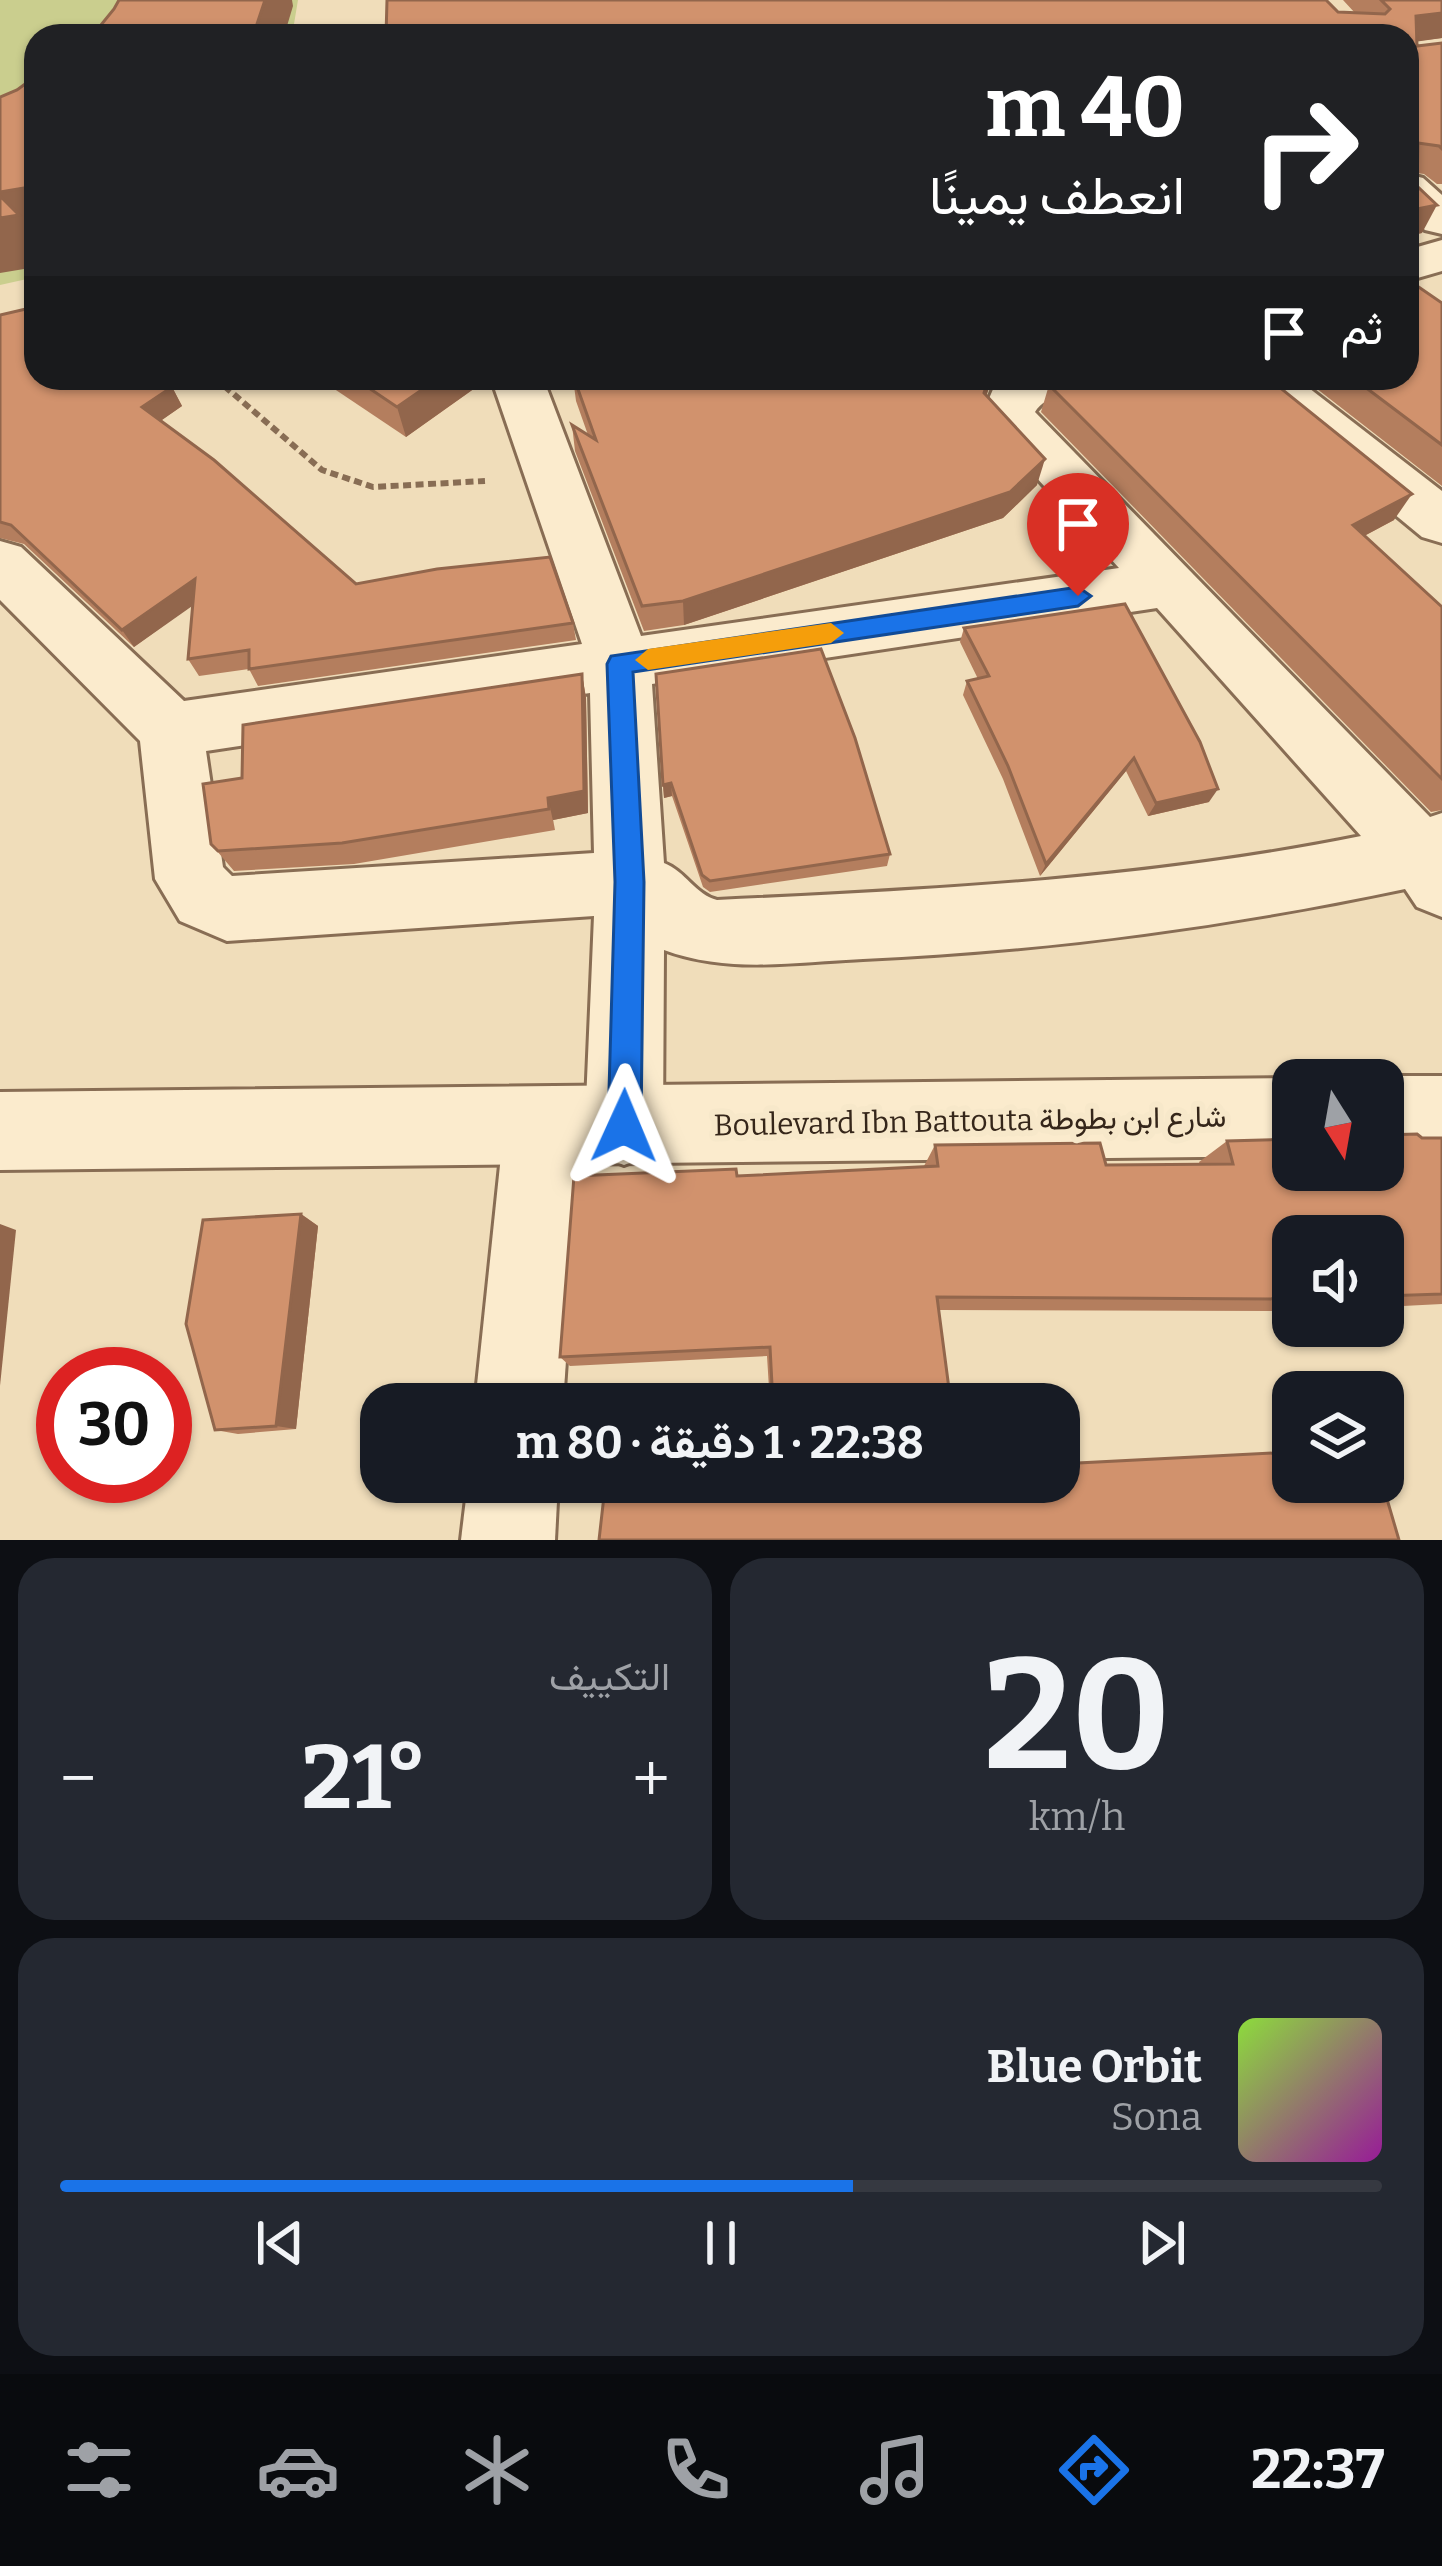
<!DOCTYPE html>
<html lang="ar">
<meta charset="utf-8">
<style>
body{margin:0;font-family:Bitter,Vazirmatn,serif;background:#242831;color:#f1f3f6;direction:rtl;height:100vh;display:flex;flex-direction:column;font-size:45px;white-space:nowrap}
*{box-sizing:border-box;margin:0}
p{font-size:39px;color:#9ea1a6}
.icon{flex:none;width:66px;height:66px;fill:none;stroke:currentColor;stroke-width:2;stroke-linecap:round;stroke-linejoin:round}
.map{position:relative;height:1540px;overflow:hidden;direction:ltr}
.side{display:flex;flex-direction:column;gap:18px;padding:18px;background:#0d0f14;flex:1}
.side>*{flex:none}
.banner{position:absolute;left:24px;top:24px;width:1395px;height:366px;border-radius:36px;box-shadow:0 3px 9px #0004;direction:rtl;background:#202124;color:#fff;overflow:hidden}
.needle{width:78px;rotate:169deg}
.controls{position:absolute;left:1272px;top:1059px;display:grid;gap:24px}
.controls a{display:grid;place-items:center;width:132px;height:132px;border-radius:24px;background:#171b24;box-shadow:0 3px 9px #0004;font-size:60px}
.speed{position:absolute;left:36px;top:1347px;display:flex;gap:24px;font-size:60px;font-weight:700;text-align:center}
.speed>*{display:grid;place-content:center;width:156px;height:156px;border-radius:50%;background:#171b24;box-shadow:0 3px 9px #0004;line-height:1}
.speed .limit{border:18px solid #d22;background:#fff;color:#111}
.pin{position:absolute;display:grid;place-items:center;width:102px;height:102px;color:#fff;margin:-123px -51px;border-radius:50% 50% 50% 0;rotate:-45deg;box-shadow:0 0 12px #0007}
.pin .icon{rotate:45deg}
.me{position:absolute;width:132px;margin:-66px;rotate:1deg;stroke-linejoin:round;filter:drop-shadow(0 0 9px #0008)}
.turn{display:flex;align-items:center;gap:42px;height:252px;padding:0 36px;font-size:54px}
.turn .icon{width:156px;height:156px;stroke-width:2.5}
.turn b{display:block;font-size:84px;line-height:102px}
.then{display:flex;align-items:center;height:114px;padding:0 36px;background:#0003;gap:24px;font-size:45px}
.big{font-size:90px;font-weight:700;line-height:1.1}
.side .card{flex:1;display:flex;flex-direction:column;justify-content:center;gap:18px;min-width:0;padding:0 42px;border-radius:36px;background:#242831}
.side .dial{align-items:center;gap:0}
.dial b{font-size:156px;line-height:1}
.song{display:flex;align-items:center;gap:36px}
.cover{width:144px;height:144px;border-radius:18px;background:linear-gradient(135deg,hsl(90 70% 55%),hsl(300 70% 35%))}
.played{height:12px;border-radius:6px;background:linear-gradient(90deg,#1a73e8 60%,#363941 60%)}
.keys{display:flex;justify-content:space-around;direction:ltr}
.heat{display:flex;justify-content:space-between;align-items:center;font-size:66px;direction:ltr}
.side .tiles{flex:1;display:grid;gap:18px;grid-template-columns:1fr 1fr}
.card:last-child{grid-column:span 2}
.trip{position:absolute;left:360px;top:1383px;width:720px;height:120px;border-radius:36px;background:#171b24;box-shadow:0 3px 9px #0004;font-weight:700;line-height:120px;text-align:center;direction:rtl}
.dock{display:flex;height:192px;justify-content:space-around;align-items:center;background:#090b0e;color:#9ea1a6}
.dock .icon{width:84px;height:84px}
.dock .selected{color:#1a73e8}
.dock b{font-size:54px;color:#f1f3f6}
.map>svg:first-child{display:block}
.green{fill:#cace8e}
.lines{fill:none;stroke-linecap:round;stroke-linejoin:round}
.minor-casing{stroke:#886d54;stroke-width:6}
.tertiary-casing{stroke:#886d54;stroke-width:6}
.path{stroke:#886d54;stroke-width:6;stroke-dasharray:8 4.5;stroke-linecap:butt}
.minor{fill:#fbebcd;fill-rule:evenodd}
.tertiary{fill:#fbebcd;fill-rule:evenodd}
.wall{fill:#b47e5e}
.shaded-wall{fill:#92664c}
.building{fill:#d1926d;stroke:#92664c;stroke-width:3}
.route{fill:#1a73e8;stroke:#114b97;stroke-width:3}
.slow{fill:#f59e0b}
.labels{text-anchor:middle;stroke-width:12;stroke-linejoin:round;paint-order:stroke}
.street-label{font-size:30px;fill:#35261a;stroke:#f7e8ca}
</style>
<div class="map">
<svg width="1442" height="1540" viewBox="0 0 1442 1540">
<rect width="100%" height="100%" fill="#f0ddba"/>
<path class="green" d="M 0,0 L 298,0 L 292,36 L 36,36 L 36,277 L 0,285 Z"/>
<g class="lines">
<g class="minor-casing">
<g id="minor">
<path d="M 1407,174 L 1423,178 L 1442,195 L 1442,234 L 1425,230 L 1407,213 Z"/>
<path d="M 1442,240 L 1442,271 L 1407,281 L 1407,250 Z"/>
<path d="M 491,378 L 543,378 L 641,636 L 1119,568 L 981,417 L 994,387 L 1005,378 L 1085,378 C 1073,398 1046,393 1035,412 L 1430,817 L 1442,813 L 1442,917 L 1417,907 L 1405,889 C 1225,927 1046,951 863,959 C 795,962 729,974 664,950 L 663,1126 L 652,1154 L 624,1165 L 596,1154 L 585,1126 L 594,916 L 227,941 L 180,921 L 155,879 L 140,741 L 0,600 L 0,541 L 21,547 L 184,701 L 582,644 ZM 1157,608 L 1361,836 C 1148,879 933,890 717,900 C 696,895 685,871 664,863 L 652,684 ZM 590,693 L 594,853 L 232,876 L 223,867 L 206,751 Z"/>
<path d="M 1236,378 L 1296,378 L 1442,491 L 1442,543 L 1422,537 L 1244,390 Z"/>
<path d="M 543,1088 L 571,1099 L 582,1127 L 563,1404 L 475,1404 L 504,1127 L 515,1099 Z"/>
<path d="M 468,1482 L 558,1482 L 555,1540 L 461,1540 Z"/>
</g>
</g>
<g class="tertiary-casing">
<g id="tertiary">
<path d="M 1383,1076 L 1442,1076 L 1442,1154 L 1383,1154 L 1383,1080 L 1373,1080 Z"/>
<path d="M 1293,1078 L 1298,1080 L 1293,1080 L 1293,1156 L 0,1170 L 0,1092 Z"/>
</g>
</g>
<path class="path" d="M 215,378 L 322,470 L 373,487 L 485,481"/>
<use href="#minor" class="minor"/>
<use href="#tertiary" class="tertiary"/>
</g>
<g class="wall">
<path d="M 1343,0 L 1442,0 L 1442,38 L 1417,41 L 1417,46 L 1442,43 L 1442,184 L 1437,184 L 1424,174 L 1417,173 L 1422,233 L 1407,236 L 1407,36 L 1338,12 L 1355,13 Z"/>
<path d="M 1442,303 L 1442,486 L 1303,378 L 1407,378 Z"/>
<path d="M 26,309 L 172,387 L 182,406 L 160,421 L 356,584 L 573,623 L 576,640 L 258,686 L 249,669 L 199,676 L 188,659 L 192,605 L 134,647 L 24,544 L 0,538 L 0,315 Z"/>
<path d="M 318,378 L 473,378 L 475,388 L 406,437 Z"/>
<path d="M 573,378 L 990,385 L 986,396 L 1037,485 L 1003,518 L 684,625 L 644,631 L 575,451 L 572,425 L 588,435 L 576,401 Z"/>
<path d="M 1049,385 L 1394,520 L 1364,536 L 1442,607 L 1442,810 L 1431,812 L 1041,412 Z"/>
<path d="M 964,628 L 1209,802 L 1148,816 L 1126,771 L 1040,876 L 1003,779 L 963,695 L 967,681 L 978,679 L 960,642 Z"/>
<path d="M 582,674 L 586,698 L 588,813 L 553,820 L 555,830 L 354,864 L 234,871 L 211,844 Z"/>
<path d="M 656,674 L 890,854 L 887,866 L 710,892 L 703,887 L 672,796 L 664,798 Z"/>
<path d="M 1442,1138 L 1442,1304 L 1383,1307 L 1383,1236 L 1293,1236 L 1293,1311 L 939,1310 L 951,1404 L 770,1404 L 767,1356 L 570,1366 L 560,1357 L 737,1176 L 924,1166 L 935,1145 L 1106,1165 L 1200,1165 L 1199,1162 L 1227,1141 Z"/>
<path d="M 301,1214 L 318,1226 L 296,1429 L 238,1434 L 215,1430 Z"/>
</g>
<g class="shaded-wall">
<path d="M 265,0 L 292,0 L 293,6 L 284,36 L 253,36 Z"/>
<path d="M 1442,13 L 1442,38 L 1407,43 L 1416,16 Z"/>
<path d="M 36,186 L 36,241 L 33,241 L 36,246 L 36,267 L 0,273 L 0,192 Z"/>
<path d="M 1437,205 L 1422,233 L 1407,236 L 1407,211 Z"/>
<path d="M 439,378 L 473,378 L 475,388 L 406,437 L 397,407 Z"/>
<path d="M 989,378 L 999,378 L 990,385 L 978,420 Z"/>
<path d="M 172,387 L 182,406 L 152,427 L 142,407 Z"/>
<path d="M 1045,459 L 1037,485 L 1003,518 L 684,625 L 683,601 Z"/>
<path d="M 1412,494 L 1394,520 L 1336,551 L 1353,525 Z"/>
<path d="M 195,579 L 205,597 L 134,647 L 122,630 Z"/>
<path d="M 582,674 L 586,698 L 588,813 L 553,820 L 555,830 L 548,798 Z"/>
<path d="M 1134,758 L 1126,771 L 1040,876 L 1046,864 Z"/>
<path d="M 671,783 L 672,796 L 664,798 L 663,785 Z"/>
<path d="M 1218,789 L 1209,802 L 1148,816 L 1156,803 Z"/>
<path d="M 301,1214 L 318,1226 L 296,1429 L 276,1426 Z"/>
<path d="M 0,1224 L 16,1230 L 0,1386 Z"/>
</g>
<g class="building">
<path d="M 119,0 L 265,0 L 253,36 L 92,36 L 114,9 Z"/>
<path d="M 387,0 L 1326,0 L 1338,12 L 1385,14 L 1390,9 L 1381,0 L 1442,0 L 1442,13 L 1416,16 L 1417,46 L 1442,43 L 1442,149 L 1439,146 L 1418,143 L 1417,186 L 1437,205 L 1407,211 L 1407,36 L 386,36 Z"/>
<path d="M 36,76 L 36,186 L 0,192 L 0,97 L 17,90 Z"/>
<path d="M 0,196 L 19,215 L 0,218 Z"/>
<path d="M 36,277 L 36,378 L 163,378 L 172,387 L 142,407 L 214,460 L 356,584 L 437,569 L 550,557 L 573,623 L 249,669 L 249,650 L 188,659 L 195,579 L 122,630 L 11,525 L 0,522 L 0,315 L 26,309 L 29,281 Z"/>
<path d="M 1407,279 L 1442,303 L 1442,445 L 1353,378 L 1407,378 Z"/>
<path d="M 354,378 L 439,378 L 397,407 Z"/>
<path d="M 574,378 L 989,378 L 984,393 L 1045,459 L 1010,492 L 683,601 L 642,606 L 572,425 L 596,440 Z"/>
<path d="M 1061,378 L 1268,378 L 1412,494 L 1353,525 L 1442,607 L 1442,779 L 1049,385 Z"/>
<path d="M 1125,604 L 1200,742 L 1218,789 L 1156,803 L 1134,758 L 1046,864 L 1008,766 L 967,681 L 989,676 L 964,628 Z"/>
<path d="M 821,649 L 855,738 L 890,854 L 710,881 L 702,875 L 671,783 L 663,785 L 656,674 Z"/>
<path d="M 582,674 L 584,791 L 548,798 L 549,809 L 342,843 L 218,851 L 211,844 L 203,784 L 242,778 L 243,725 Z"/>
<path d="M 1417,1134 L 1422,1138 L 1442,1138 L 1442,1294 L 1383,1296 L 1383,1236 L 1293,1236 L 1293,1299 L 937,1297 L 951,1404 L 773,1404 L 770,1347 L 560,1357 L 574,1176 L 736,1169 L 737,1176 L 938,1166 L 935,1145 L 1100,1143 L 1106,1165 L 1233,1164 L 1227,1141 L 1293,1139 L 1293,1170 L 1383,1170 L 1383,1135 Z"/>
<path d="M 301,1214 L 276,1426 L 215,1430 L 186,1324 L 203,1220 Z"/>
<path d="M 1293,1452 L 1293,1482 L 1382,1482 L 1399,1540 L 599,1540 L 605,1487 L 701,1482 L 1059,1482 L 1059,1464 Z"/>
</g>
<path class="route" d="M 1078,587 L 1091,596 L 1078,606 L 633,672 L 644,882 L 641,1126 L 636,1138 L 624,1143 L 613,1138 L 608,1126 L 615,882 L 607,664 L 611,656 Z"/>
<path class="slow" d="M 831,623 L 844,633 L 831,643 L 648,670 L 635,660 L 648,649 Z"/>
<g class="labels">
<g class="street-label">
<text transform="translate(970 1121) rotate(-1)" y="10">Boulevard Ibn Battouta شارع ابن بطوطة</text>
</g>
</g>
</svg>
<div class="controls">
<a><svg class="needle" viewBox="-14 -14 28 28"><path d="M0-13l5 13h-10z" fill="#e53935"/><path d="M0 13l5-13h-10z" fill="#9ea1a6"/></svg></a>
<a><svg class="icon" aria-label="sound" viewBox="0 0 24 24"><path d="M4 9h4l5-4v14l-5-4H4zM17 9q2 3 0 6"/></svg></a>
<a><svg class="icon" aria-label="layers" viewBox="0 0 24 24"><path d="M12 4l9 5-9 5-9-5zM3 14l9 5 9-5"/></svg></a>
</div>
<div class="speed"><div class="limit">30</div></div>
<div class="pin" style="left:1078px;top:596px;background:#d93025"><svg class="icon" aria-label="arrive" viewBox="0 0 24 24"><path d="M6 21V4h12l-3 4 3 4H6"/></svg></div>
<svg class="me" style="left:624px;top:1126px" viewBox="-20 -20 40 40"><path d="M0-17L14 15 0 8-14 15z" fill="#1a73e8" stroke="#fff" stroke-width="4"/></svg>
<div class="trip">22:38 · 1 دقيقة · 80 m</div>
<div class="banner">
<div class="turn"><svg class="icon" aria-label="right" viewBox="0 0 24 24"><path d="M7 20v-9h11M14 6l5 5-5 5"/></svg><div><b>40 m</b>انعطف يمينًا</div></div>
<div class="then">ثم<svg class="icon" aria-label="arrive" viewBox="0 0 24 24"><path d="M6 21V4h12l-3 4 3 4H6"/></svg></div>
</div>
</div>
<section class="side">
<div class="tiles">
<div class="card dial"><b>20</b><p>km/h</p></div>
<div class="card"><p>التكييف</p>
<div class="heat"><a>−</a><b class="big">21°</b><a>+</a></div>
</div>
<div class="card">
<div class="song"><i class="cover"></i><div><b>Blue Orbit</b><p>Sona</p></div></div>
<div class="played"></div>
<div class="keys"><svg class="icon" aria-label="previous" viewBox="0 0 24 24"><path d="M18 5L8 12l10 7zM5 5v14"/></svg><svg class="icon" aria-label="pause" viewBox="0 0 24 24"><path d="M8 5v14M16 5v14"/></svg><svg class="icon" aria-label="next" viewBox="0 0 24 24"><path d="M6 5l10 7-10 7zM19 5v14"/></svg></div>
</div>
</div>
</section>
<nav class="dock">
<b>22:37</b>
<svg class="icon selected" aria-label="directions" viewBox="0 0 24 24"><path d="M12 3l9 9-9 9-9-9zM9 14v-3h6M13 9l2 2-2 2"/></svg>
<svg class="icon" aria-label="music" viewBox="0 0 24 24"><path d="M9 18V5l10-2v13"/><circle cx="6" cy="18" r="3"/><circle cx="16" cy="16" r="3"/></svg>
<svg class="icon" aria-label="phone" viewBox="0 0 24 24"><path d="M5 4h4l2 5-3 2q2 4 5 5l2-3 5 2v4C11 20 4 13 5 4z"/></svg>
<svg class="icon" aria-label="climate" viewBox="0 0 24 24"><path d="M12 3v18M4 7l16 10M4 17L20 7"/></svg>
<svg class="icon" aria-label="car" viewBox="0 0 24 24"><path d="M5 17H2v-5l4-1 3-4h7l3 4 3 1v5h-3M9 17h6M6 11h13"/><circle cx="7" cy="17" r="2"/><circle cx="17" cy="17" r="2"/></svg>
<svg class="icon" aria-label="filters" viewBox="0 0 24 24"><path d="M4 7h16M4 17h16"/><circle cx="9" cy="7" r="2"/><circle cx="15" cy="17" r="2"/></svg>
</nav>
